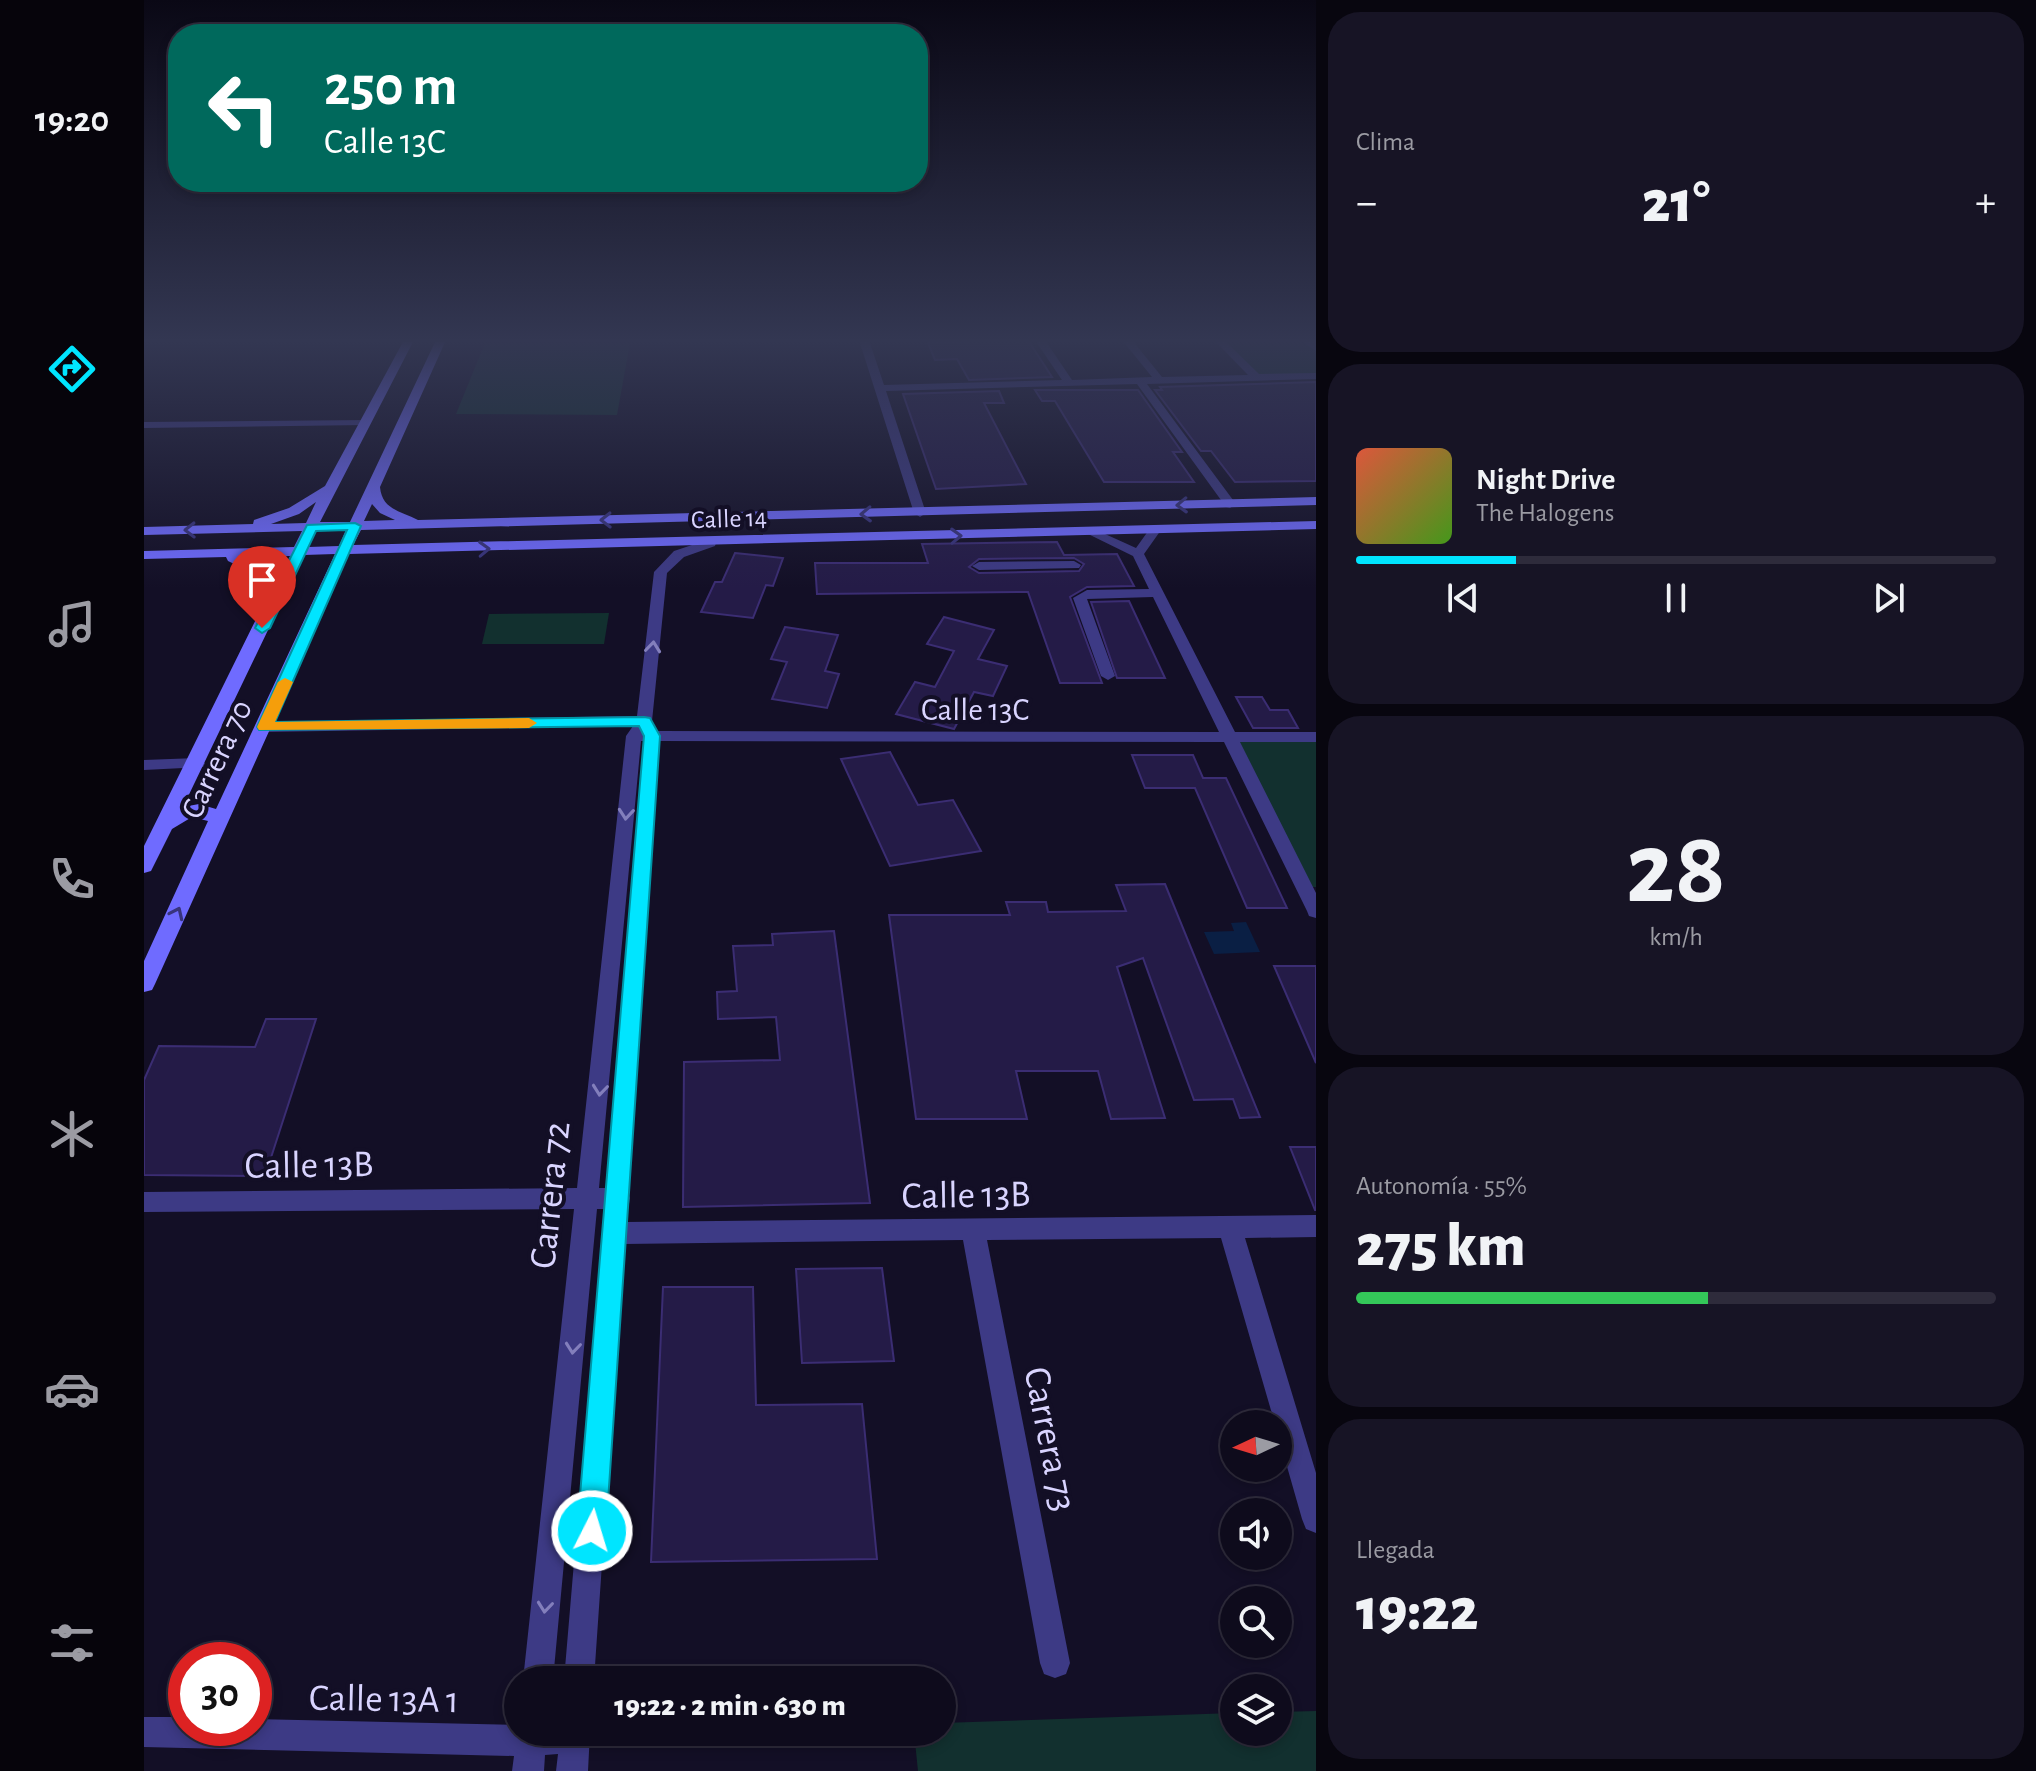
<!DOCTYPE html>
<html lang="es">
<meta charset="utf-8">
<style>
body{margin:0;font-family:"Alegreya Sans",sans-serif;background:#171425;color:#f1f3f6;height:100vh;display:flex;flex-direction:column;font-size:30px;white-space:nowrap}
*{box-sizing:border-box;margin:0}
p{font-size:26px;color:#9b9ba3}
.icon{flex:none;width:44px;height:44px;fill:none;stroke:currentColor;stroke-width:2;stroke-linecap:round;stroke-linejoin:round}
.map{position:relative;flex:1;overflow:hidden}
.panel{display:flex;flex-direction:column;gap:12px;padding:12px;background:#08060f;width:720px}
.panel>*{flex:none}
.guide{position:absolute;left:24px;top:24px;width:760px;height:168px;border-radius:32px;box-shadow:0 4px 12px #0003,0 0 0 2px #2e2b3b;background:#00695c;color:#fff;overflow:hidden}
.needle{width:52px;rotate:266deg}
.controls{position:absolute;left:1076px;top:1410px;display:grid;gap:16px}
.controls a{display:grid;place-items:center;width:72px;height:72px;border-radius:50%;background:#0e0b1c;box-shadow:0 4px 12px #0003,0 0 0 2px #2e2b3b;font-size:40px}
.speed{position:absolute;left:24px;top:1642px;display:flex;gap:16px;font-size:40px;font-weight:700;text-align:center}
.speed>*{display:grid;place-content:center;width:104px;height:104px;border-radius:50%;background:#0e0b1c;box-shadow:0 4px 12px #0003,0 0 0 2px #2e2b3b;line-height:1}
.speed .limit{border:12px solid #d22;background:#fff;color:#111}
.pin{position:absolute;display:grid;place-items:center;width:68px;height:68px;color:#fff;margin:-82px -34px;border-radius:50% 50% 50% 0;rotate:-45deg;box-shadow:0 0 8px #0007}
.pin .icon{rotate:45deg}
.me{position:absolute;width:88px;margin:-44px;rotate:5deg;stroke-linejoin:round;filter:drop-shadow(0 0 6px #0008)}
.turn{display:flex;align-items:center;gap:28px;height:168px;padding:0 24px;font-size:36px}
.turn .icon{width:104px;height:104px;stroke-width:2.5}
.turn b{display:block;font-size:56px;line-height:68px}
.big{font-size:60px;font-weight:800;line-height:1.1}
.panel .tile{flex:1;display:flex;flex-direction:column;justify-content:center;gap:12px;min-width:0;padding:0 28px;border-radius:32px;background:#171425}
.panel .dial{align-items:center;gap:0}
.dial b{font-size:104px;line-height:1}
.song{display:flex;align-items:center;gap:24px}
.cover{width:96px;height:96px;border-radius:12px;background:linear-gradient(135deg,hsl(10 70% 55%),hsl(100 70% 35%))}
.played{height:8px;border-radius:4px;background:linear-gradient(90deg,#00e5ff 25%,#2e2b3b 25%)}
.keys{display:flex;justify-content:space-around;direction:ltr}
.heat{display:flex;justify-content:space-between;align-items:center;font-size:44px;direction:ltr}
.charge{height:12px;border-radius:6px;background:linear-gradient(90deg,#34c759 55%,#2e2b3b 0)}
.trip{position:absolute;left:360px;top:1666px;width:452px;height:80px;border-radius:40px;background:#0e0b1c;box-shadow:0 4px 12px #0003,0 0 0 2px #2e2b3b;font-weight:800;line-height:80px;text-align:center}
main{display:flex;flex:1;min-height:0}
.tabs{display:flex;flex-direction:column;width:144px;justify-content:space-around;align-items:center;background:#06040b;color:#9b9ba3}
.tabs .icon{width:56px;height:56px}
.tabs .selected{color:#00e5ff}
.tabs b{font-size:36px;color:#f1f3f6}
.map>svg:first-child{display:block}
.green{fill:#12302f}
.water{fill:#0a1f44}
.building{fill:#241b47;stroke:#3b2d73;stroke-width:2;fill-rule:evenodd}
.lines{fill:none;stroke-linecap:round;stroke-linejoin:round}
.street{fill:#3d3a85;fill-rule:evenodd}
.secondary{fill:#6f6bff;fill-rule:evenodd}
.oneway{stroke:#38347d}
.oneway2{stroke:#837fbc}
.route{fill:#00e5ff;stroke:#0095a6;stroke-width:2}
.slow{fill:#f59e0b}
.labels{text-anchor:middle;stroke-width:8;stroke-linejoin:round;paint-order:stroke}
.far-street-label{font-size:26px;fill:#d9d4ff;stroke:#130f26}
.street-label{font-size:32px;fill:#d9d4ff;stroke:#130f26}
.near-street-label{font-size:38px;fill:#d9d4ff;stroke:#130f26}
</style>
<main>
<nav class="tabs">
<b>19:20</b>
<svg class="icon selected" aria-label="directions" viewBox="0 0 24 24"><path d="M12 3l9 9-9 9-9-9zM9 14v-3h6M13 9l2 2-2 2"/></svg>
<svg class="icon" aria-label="music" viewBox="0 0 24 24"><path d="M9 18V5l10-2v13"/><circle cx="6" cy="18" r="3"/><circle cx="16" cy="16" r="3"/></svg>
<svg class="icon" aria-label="phone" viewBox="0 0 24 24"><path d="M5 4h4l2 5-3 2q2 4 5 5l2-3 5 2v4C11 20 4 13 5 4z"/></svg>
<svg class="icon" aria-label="climate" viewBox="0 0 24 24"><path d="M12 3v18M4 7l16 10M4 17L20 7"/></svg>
<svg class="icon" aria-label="car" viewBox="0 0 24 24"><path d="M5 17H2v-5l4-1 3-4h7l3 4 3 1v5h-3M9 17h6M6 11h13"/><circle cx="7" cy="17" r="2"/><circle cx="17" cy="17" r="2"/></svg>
<svg class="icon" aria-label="filters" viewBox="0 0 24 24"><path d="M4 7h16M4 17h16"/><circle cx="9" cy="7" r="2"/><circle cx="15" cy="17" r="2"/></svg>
</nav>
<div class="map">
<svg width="1172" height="1771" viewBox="0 0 1172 1771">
<rect width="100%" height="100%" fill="#130f26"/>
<g class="green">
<path d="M 1075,340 L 1161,340 L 1172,348 L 1172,376 L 1113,378 Z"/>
<path d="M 341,343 L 486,343 L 473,415 L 312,414 Z"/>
<path d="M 465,613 L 460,644 L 338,644 L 345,614 Z"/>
<path d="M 1085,737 L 1172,737 L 1172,887 L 1160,887 Z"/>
<path d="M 1172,1711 L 1172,1771 L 774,1771 L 770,1732 L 798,1732 L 798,1723 L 1090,1713 L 1090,1732 L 1134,1732 L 1134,1712 Z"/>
</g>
<path class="water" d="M 1102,922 L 1116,952 L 1070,954 L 1060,932 L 1090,931 L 1087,923 Z"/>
<g class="building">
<path d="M 855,340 L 884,340 L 908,377 L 825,380 L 813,359 L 791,360 L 784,343 Z"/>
<path d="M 1172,382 L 1172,481 L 1091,482 L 1067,451 L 1057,451 L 1011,390 L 1018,390 L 1016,387 Z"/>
<path d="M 891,390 L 994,390 L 1038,452 L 1029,452 L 1050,482 L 960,482 L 911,401 L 898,401 Z"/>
<path d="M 855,391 L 860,403 L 840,403 L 882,484 L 792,489 L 759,394 Z"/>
<path d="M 913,542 L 920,555 L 973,554 L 990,586 L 943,587 L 926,597 L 958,683 L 916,683 L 884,592 L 673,594 L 671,563 L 784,563 L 778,544 ZM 930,558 L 940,564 L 935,571 L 835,573 L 825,567 L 835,559 Z"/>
<path d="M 591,553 L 639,558 L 629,586 L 622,585 L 609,618 L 557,612 L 571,582 L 578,582 Z"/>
<path d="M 985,601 L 1021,678 L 973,678 L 947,602 Z"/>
<path d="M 800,617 L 850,630 L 834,659 L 863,666 L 849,696 L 830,692 L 810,729 L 752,714 L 771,682 L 791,687 L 810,651 L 783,644 Z"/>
<path d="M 641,627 L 694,635 L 681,671 L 695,674 L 683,708 L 628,699 L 643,662 L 627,659 Z"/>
<path d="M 1092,697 L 1118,697 L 1126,710 L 1144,710 L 1154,728 L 1109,728 Z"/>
<path d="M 746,752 L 774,805 L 809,800 L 837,851 L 746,866 L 697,759 Z"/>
<path d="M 988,755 L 1049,755 L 1059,778 L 1082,778 L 1143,908 L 1103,908 L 1051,788 L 1001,788 Z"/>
<path d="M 1021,884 L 1116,1117 L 1096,1118 L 1089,1099 L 1050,1100 L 999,958 L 973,967 L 1021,1118 L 967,1119 L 954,1071 L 872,1071 L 883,1119 L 772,1119 L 745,915 L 866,915 L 862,902 L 902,902 L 904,912 L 982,911 L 972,885 Z"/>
<path d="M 690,931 L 726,1203 L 539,1207 L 540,1062 L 636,1060 L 632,1017 L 574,1019 L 573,992 L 593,991 L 589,946 L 629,945 L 628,934 Z"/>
<path d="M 1130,966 L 1172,966 L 1172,1063 Z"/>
<path d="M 122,1019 L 172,1019 L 121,1176 L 0,1175 L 0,1080 L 15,1046 L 111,1047 Z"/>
<path d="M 1146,1147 L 1172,1147 L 1172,1210 L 1171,1210 Z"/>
<path d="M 738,1268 L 750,1361 L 658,1363 L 652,1269 Z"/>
<path d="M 519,1287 L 609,1287 L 612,1405 L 718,1404 L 733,1559 L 507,1562 Z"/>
</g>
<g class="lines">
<g class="street">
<path d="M 715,340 L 725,340 L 740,385 L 918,380 L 891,340 L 901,340 L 928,380 L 1008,377 L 978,340 L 988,340 L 1018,377 L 1104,375 L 1070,340 L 1080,340 L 1115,374 L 1172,373 L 1172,379 L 1003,384 L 1092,504 L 1086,508 L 1082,507 L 993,384 L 742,391 L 782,513 L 776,517 L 770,513 Z"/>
<path d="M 1156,340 L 1167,340 L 1172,343 L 1172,351 Z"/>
<path d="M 225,420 L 225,424 L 221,425 L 0,428 L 0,422 Z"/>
<path d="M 1007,527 L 1017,530 L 1000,554 L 1091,732 L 1172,732 L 1172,742 L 1096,742 L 1172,893 L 1172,918 L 1165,916 L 1163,911 L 1080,742 L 516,741 L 484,1193 L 486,1198 L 482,1222 L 1172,1215 L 1172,1237 L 1101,1238 L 1172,1473 L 1172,1533 L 1162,1529 L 1158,1519 L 1134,1435 L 1134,1424 L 1131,1424 L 1077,1238 L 843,1240 L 926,1663 L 922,1674 L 911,1678 L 900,1674 L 896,1663 L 819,1240 L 480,1244 L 450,1680 L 420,1680 L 460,1209 L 453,1209 L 409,1680 L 379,1680 L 430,1209 L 0,1212 L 0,1192 L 433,1188 L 482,736 L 489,726 L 120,732 L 112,727 L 120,722 L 493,716 L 510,572 L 530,551 L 566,539 L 572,543 L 571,546 L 540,557 L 523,573 L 508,721 L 513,731 L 1075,732 L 1009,597 L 943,599 L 971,676 L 964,680 L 957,676 L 929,598 L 943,590 L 1005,589 L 989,556 L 940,532 L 950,529 L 992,548 ZM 497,741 L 500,741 L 462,1188 L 455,1188 Z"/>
<path d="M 930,561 L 937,565 L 935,568 L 835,570 L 828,566 L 835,562 Z"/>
<path d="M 53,758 L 61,763 L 59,767 L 0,770 L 0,760 Z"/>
<path d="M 0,1717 L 42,1717 L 42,1728 L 110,1728 L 110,1719 L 374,1725 L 374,1732 L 446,1732 L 444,1771 L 412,1771 L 414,1754 L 401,1755 L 400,1771 L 368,1771 L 370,1756 L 0,1747 Z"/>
</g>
<path class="secondary" d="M 260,340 L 270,340 L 176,522 L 206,522 L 292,340 L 302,340 L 236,487 C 238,510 257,511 274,520 L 1172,497 L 1172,505 L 217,530 L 209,545 L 1172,521 L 1172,529 L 205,554 L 11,984 L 8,990 L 0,992 L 0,961 L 64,821 L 48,817 L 28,829 L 7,871 L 0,873 L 0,846 L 125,593 L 115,576 L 84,561 L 82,557 L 0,559 L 0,551 L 150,547 L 158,531 L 0,535 L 0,527 L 109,524 L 110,520 L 145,508 L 181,486 ZM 172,502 L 162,523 L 127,524 L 155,514 ZM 228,504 L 236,513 L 251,520 L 220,521 ZM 202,530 L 195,546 L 164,547 L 172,531 ZM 191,554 L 72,809 L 55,804 L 39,807 L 160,555 ZM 146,556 L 134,579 L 118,565 L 100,557 Z"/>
</g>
<defs><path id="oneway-chevron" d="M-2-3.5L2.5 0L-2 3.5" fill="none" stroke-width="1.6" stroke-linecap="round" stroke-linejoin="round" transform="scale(2)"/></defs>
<g class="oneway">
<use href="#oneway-chevron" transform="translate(1038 505) rotate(178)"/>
<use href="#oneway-chevron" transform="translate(722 514) rotate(178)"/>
<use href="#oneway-chevron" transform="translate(462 520) rotate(179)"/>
<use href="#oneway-chevron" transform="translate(46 530) rotate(179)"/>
<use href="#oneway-chevron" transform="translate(812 536) rotate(-2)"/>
<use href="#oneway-chevron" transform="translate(340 549) rotate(-2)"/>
<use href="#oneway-chevron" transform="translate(33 913) rotate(-65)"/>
</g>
<g class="oneway2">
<use href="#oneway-chevron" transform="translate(509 647) rotate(-84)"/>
<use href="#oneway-chevron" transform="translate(482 814) rotate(95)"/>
<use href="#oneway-chevron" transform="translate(456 1090) rotate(96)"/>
<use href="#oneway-chevron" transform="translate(429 1348) rotate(96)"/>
<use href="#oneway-chevron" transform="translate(401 1607) rotate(96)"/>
</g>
<linearGradient id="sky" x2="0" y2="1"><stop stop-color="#0a0815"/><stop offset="0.58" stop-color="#333752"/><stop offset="1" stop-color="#333752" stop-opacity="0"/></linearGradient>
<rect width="1172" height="588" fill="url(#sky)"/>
<path class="route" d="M 211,523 L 217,526 L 131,722 L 500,717 L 506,718 L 516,736 L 462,1531 L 458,1541 L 448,1545 L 438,1541 L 433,1531 L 500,736 L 495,726 L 115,730 L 113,727 L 203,530 L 172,531 L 126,628 L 118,633 L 111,628 L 163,525 Z"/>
<path class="slow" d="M 141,678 L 149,682 L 131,722 L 385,718 L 393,723 L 385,728 L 115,730 L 113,727 L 134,682 Z"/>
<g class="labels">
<g class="far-street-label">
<text transform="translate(585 518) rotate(-2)" y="9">Calle 14</text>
</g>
<g class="street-label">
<text x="831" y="720">Calle 13C</text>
<text transform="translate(72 759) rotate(-65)" y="11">Carrera 70</text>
</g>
<g class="near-street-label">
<text transform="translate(165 1164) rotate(-1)" y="13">Calle 13B</text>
<text transform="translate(822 1194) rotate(-1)" y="13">Calle 13B</text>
<text transform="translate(405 1195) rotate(-84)" y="13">Carrera 72</text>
<text transform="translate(907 1439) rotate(79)" y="13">Carrera 73</text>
<text transform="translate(240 1698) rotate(1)" y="13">Calle 13A 1</text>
</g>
</g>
</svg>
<div class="controls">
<a><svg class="needle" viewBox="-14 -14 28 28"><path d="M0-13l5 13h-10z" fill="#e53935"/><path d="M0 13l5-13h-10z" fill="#9b9ba3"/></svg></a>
<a><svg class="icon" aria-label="sound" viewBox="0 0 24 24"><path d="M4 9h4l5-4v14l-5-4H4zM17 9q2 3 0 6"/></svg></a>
<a><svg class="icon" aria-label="search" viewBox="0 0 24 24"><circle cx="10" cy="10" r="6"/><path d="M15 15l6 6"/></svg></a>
<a><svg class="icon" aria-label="layers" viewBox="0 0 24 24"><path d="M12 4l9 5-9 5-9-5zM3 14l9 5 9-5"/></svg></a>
</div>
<div class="speed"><div class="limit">30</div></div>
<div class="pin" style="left:118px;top:628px;background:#d93025"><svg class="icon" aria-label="arrive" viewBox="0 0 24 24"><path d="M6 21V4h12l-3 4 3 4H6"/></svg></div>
<svg class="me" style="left:448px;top:1531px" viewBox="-20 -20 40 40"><circle r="17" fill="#00e5ff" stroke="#fff" stroke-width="3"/><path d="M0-11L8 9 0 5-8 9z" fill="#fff"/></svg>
<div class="trip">19:22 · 2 min · 630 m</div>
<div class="guide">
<div class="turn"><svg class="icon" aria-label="left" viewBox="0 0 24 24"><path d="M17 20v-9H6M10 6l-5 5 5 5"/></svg><div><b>250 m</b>Calle 13C</div></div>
</div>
</div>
<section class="panel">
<div class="tile"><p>Clima</p>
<div class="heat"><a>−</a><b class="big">21°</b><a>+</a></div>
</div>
<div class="tile">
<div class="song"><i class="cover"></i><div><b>Night Drive</b><p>The Halogens</p></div></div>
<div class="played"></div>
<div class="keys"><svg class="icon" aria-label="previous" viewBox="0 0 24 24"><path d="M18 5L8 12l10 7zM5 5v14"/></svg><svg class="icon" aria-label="pause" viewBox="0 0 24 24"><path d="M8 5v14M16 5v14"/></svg><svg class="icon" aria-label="next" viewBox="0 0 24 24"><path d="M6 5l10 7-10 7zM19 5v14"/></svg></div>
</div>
<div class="tile dial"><b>28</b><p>km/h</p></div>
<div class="tile"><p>Autonomía · 55%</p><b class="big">275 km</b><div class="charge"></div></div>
<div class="tile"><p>Llegada</p><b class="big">19:22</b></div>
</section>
</main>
